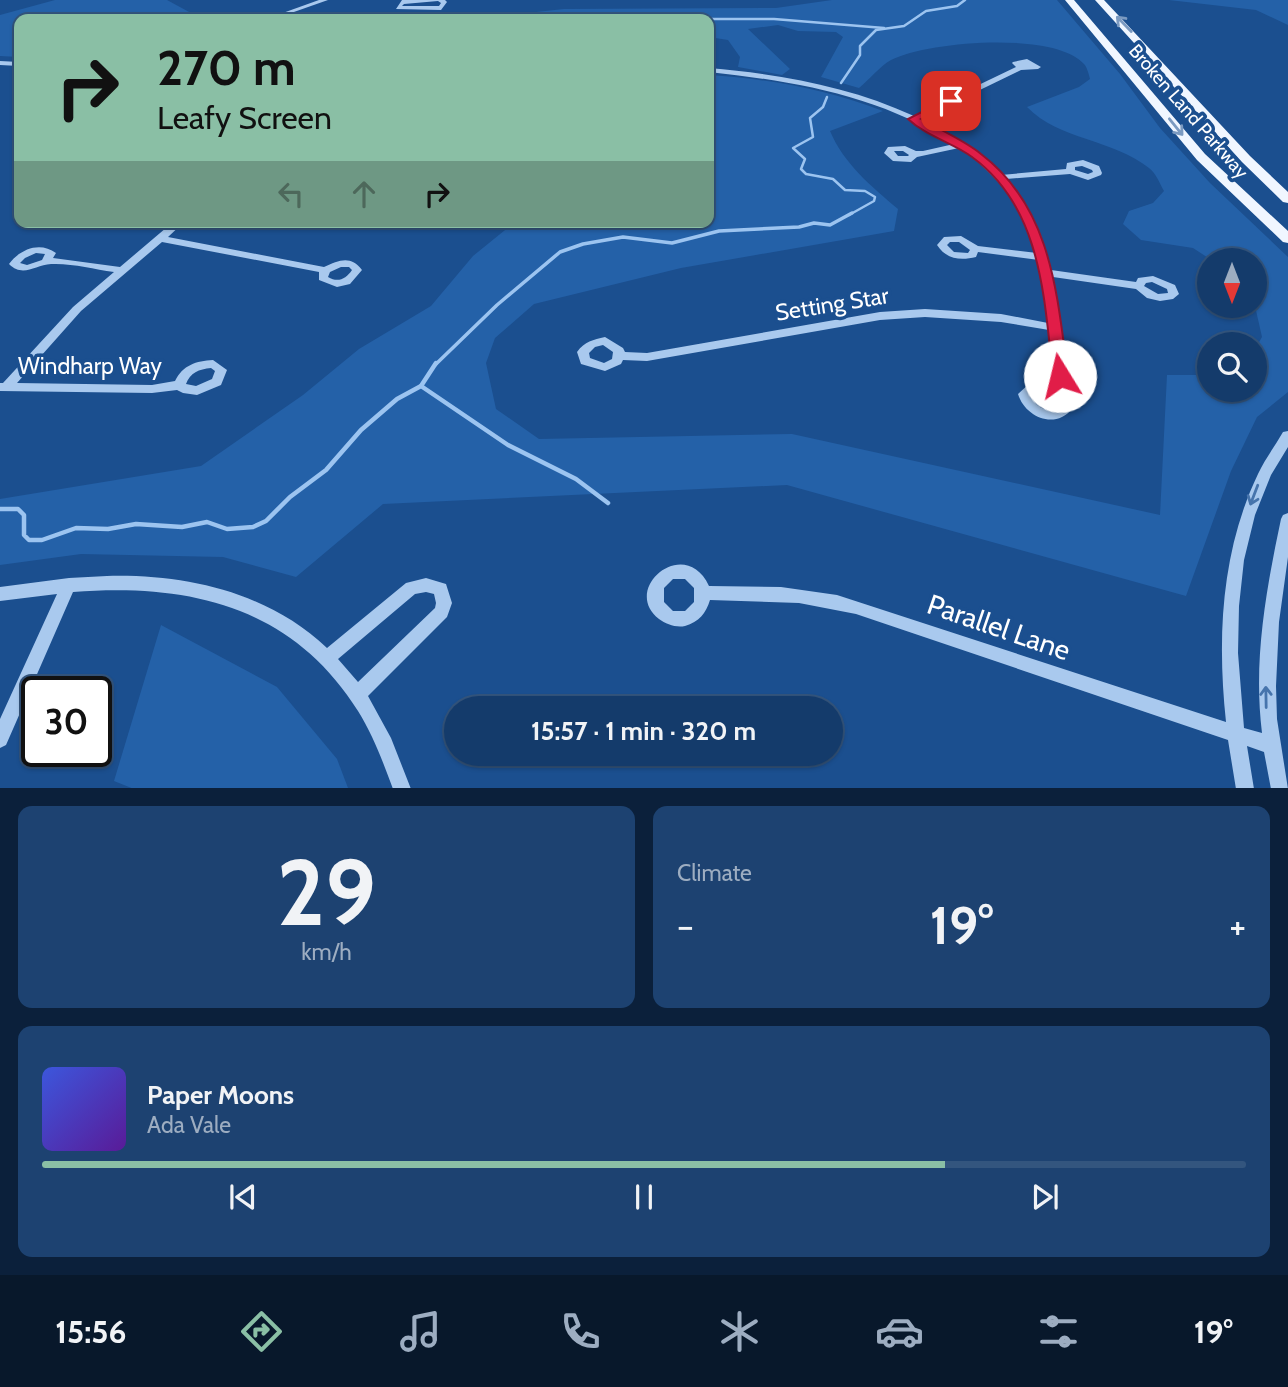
<!DOCTYPE html>
<meta charset="utf-8">
<style>
body{margin:0;font-family:Cabin,sans-serif;background:#1d4271;color:#f1f3f6;height:100vh;display:flex;flex-direction:column;font-size:26px;white-space:nowrap}
*{box-sizing:border-box;margin:0}
p{font-size:23px;color:#9dadc1}
.icon{flex:none;width:38px;height:38px;fill:none;stroke:currentColor;stroke-width:2;stroke-linecap:round;stroke-linejoin:round}
.map{position:relative;height:788px;overflow:hidden}
.side{display:flex;flex-direction:column;gap:18px;padding:18px;background:#0b203b;flex:1}
.side>*{flex:none}
.guide{position:absolute;left:14px;top:14px;width:700px;height:214px;border-radius:14px;box-shadow:0 2px 5px #0004,0 0 0 2px #33557e;background:#8abfa5;color:#111;overflow:hidden}
.needle{width:46px;rotate:180deg}
.tools{position:absolute;left:1197px;top:248px;display:grid;gap:14px}
.tools a{display:grid;place-items:center;width:70px;height:70px;border-radius:50%;background:#143b6b;box-shadow:0 2px 5px #0004,0 0 0 2px #33557e;font-size:35px}
.speed{position:absolute;left:21px;top:676px;display:flex;gap:14px;font-size:35px;font-weight:700;text-align:center}
.speed>*{display:grid;place-content:center;width:91px;height:91px;border-radius:50%;background:#143b6b;box-shadow:0 2px 5px #0004,0 0 0 2px #33557e;line-height:1}
.speed .limit{border:4px solid #111;border-radius:10px;background:#fff;color:#111}
.pin{position:absolute;display:grid;place-items:center;width:60px;height:60px;color:#fff;margin:-30px;border-radius:14px;box-shadow:0 4px 10px #0006}
.me{position:absolute;width:77px;margin:-38px;rotate:351deg;stroke-linejoin:round;filter:drop-shadow(0 0 5px #0008)}
.turn{display:flex;align-items:center;gap:24px;height:147px;padding:0 28px;font-size:32px}
.turn .icon{width:91px;height:91px;stroke-width:2.5}
.turn b{display:block;font-size:49px;line-height:60px}
.lanes{display:flex;align-items:center;height:66px;padding:0 28px;background:#0003;justify-content:center;gap:35px;direction:ltr}
.lanes .off{opacity:.35}
.big{font-size:52px;font-weight:800;line-height:1.1}
.side .tile{flex:1;display:flex;flex-direction:column;justify-content:center;gap:10px;min-width:0;padding:0 24px;border-radius:14px;background:#1d4271}
.side .dial{align-items:center;gap:0}
.dial b{font-size:91px;line-height:1}
.song{display:flex;align-items:center;gap:21px}
.cover{width:84px;height:84px;border-radius:10px;background:linear-gradient(135deg,hsl(230 70% 55%),hsl(270 70% 35%))}
.played{height:7px;border-radius:4px;background:linear-gradient(90deg,#8abfa5 75%,#33557e 75%)}
.keys{display:flex;justify-content:space-around;direction:ltr}
.heat{display:flex;justify-content:space-between;align-items:center;font-size:38px;direction:ltr}
.side .tiles{flex:1;display:grid;gap:18px;grid-template-columns:1fr 1fr}
.tile:last-child{grid-column:span 2}
.trip{position:absolute;left:444px;top:696px;width:399px;height:70px;border-radius:35px;background:#143b6b;box-shadow:0 2px 5px #0004,0 0 0 2px #33557e;font-weight:800;line-height:70px;text-align:center}
.dock{display:flex;height:112px;justify-content:space-around;align-items:center;background:#08182b;color:#9dadc1}
.dock .icon{width:49px;height:49px}
.dock .on{color:#8abfa5}
.dock b{font-size:32px;color:#f1f3f6}
.map>svg:first-child{display:block}
.green{fill:#2461a8}
.lines{fill:none;stroke-linecap:round;stroke-linejoin:round}
.stream-far2{stroke:#9cc4f0;stroke-width:2.5}
.stream-far1{stroke:#9cc4f0;stroke-width:3.5}
.stream{stroke:#9cc4f0;stroke-width:4.5}
.minor{fill:#a9c9ee;fill-rule:evenodd}
.major{fill:#f0f6ff;fill-rule:evenodd}
.oneway{stroke:#7b9ac1}
.oneway2{stroke:#4674ac}
.route{fill:#e11d48;stroke:#92132f;stroke-width:2}
.labels{text-anchor:middle;stroke-width:7;stroke-linejoin:round;paint-order:stroke}
.far-street-label{font-size:19px;fill:#fff;stroke:#1b4f8f}
.street-label{font-size:23px;fill:#fff;stroke:#1b4f8f}
.near-street-label{font-size:28px;fill:#fff;stroke:#1b4f8f}
</style>
<div class="map">
<svg width="1288" height="789" viewBox="0 0 1288 789">
<rect width="100%" height="100%" fill="#1b4f8f"/>
<g class="green">
<path d="M 55,0 L 167,0 L 202,19 L 19,19 L 19,57 L 0,56 L 0,15 Z"/>
<path d="M 832,0 L 1057,0 L 1120,74 L 1160,128 L 1210,183 L 1288,257 L 1288,392 L 1257,417 L 1231,471 L 1186,596 L 787,485 L 383,504 L 296,577 L 223,557 L 81,554 L 0,565 L 0,499 L 201,466 L 303,395 L 359,349 L 431,306 L 473,256 L 515,222 L 709,222 L 709,75 C 769,79 826,89 883,111 L 830,131 C 844,164 871,186 898,209 L 894,231 L 681,268 L 534,304 L 495,338 L 486,363 L 496,409 L 539,439 L 792,434 L 1160,515 L 1167,375 L 1209,375 L 1209,390 L 1255,390 L 1255,349 L 1262,337 L 1255,306 L 1255,261 L 1213,261 L 1193,248 L 1141,240 L 1123,224 L 1129,211 L 1153,203 L 1164,191 C 1160,184 1156,173 1149,168 C 1113,139 1059,140 1027,107 L 1079,87 L 1090,79 C 1089,75 1087,67 1084,64 C 1055,31 928,41 891,60 C 880,66 869,80 859,88 L 821,77 L 843,37 L 836,32 L 798,31 L 778,25 L 748,29 L 790,69 L 782,75 L 738,67 L 740,57 L 728,40 L 709,37 L 709,19 L 471,19 L 564,9 L 776,8 Z"/>
<path d="M 1169,0 L 1288,0 L 1288,25 L 1256,10 Z"/>
<path d="M 161,625 L 277,687 L 337,759 L 348,788 L 134,789 L 114,781 Z"/>
<path d="M 599,754 L 656,754 L 657,765 L 599,765 Z"/>
</g>
<g class="lines">
<g class="stream-far2">
<path d="M 669,19 L 708,19"/>
<path d="M 709,19 L 774,19 L 884,28"/>
<path d="M 841,83 L 860,55 L 860,46 L 876,30 L 904,26 L 926,11 L 957,6 L 965,0"/>
<path d="M 827,97 L 823,107 L 810,118 L 813,137 L 793,148 L 805,159 L 801,169 L 806,174 L 833,179 L 845,190 L 865,191 L 875,197 L 874,201 L 849,215"/>
</g>
<path class="stream-far1" d="M 435,365 L 497,305 L 560,252 L 583,244 L 623,237 L 672,243 L 719,231 L 799,227 L 814,223 L 830,225 L 852,213"/>
<g class="stream">
<path d="M 421,386 L 508,445 L 576,479 L 608,503"/>
<path d="M 0,509 L 18,509 L 24,515 L 24,535 L 29,540 L 42,540 L 76,528 L 108,529 L 136,524 L 182,527 L 207,522 L 227,529 L 253,527 L 266,521 L 290,497 L 326,470 L 361,430 L 397,399 L 421,386 L 436,363"/>
</g>
<g class="minor">
<path d="M 319,0 L 328,0 L 274,19 L 266,19 Z"/>
<path d="M 402,0 L 445,0 L 447,2 L 441,10 L 396,9 ZM 438,1 L 441,3 L 439,6 L 402,6 L 404,4 Z"/>
<path d="M 1027,59 L 1041,67 L 1038,69 L 1021,70 L 920,119 C 951,133 977,151 1001,175 L 1066,169 L 1067,163 L 1083,160 L 1099,166 L 1102,173 L 1101,175 L 1088,180 L 1070,174 L 1006,179 C 1030,203 1044,238 1051,270 L 1136,282 L 1138,278 L 1153,276 L 1175,285 L 1179,294 L 1173,299 L 1160,301 L 1147,298 L 1136,289 L 1053,277 L 1066,376 L 1060,389 L 1064,391 L 1072,409 C 1055,430 1025,417 1018,394 L 1030,383 L 1034,382 L 1050,384 L 1054,376 L 1049,330 L 1001,322 L 925,317 L 880,320 L 647,361 L 623,360 L 621,364 L 605,371 L 581,364 L 577,352 C 585,341 593,340 605,337 L 623,348 L 625,352 L 647,353 L 880,312 L 925,309 L 1001,314 L 1048,323 L 1039,260 L 978,252 L 976,257 C 960,261 946,259 937,245 L 944,237 L 961,236 L 978,246 L 1037,253 C 1025,210 997,173 959,148 L 917,157 L 911,162 L 893,161 L 884,153 L 888,147 L 905,146 L 916,151 L 923,151 L 954,144 C 881,96 794,81 709,72 L 709,68 C 779,74 849,86 914,116 L 1016,67 L 1012,63 L 1013,62 ZM 894,151 L 903,151 L 909,155 L 908,156 L 898,156 ZM 1082,166 L 1092,170 L 1093,172 L 1088,174 L 1075,170 L 1075,167 ZM 950,242 L 959,242 L 970,250 L 968,253 L 954,252 L 947,245 ZM 1152,282 L 1167,289 L 1168,293 L 1158,294 L 1144,286 L 1146,283 ZM 603,345 L 613,352 L 612,359 L 604,363 L 590,358 L 589,353 L 595,347 ZM 1036,391 L 1043,391 L 1055,397 L 1059,407 C 1047,414 1035,407 1031,395 Z"/>
<path d="M 0,61 L 19,62 L 19,66 L 0,65 Z"/>
<path d="M 173,222 L 184,222 L 168,237 L 324,267 C 339,260 351,255 362,270 L 350,284 L 337,287 L 319,280 L 319,272 L 162,242 L 81,311 L 17,383 L 152,385 L 175,381 C 183,365 196,361 213,360 L 227,370 L 221,385 L 197,395 L 183,393 L 177,390 L 152,393 L 0,391 L 0,383 L 3,383 L 73,307 L 114,272 C 93,269 72,263 51,264 C 35,265 23,278 9,264 C 20,249 40,241 56,253 L 53,258 L 120,267 ZM 36,253 L 45,254 L 42,260 L 27,265 L 20,263 L 25,258 ZM 341,267 L 349,267 L 352,270 C 346,279 338,283 328,277 L 330,272 ZM 211,368 L 215,371 L 212,379 L 196,386 L 186,384 C 190,373 199,369 211,368 Z"/>
<path d="M 1288,431 L 1288,447 L 1271,475 L 1255,515 L 1244,560 L 1239,606 L 1238,653 L 1244,728 L 1262,733 C 1253,661 1266,590 1281,519 L 1283,515 L 1288,513 L 1288,557 L 1279,622 L 1276,686 L 1277,719 L 1288,789 L 1271,789 L 1264,752 L 1247,746 L 1254,789 L 1236,789 L 1228,740 L 856,614 L 799,603 L 710,600 C 706,613 699,622 685,626 C 676,628 666,624 659,619 C 620,589 685,534 709,586 L 781,587 L 837,595 L 1226,722 C 1217,638 1221,551 1258,474 C 1265,459 1275,446 1283,432 ZM 673,579 L 685,579 L 694,588 L 694,602 L 685,611 L 673,611 L 664,602 L 664,588 Z"/>
<path d="M 107,576 C 186,574 268,592 327,648 L 406,583 L 426,578 L 446,584 L 452,603 L 447,617 L 368,696 L 391,738 L 411,789 L 393,789 C 383,762 373,735 358,711 C 292,606 189,583 73,592 L 6,745 L 0,748 L 0,719 L 57,594 L 0,601 L 0,587 L 69,578 ZM 426,592 L 434,594 L 436,603 L 435,608 L 358,682 L 338,659 L 415,594 Z"/>
</g>
<g class="major">
<path d="M 1065,0 L 1074,0 L 1205,154 L 1288,231 L 1288,243 L 1283,242 L 1197,160 Z"/>
<path d="M 1095,0 L 1104,0 L 1250,156 L 1288,192 L 1288,203 L 1283,202 L 1242,162 Z"/>
</g>
</g>
<defs><path id="oneway-shaft" d="M-6 0H5M1.5-3L5.5 0L1.5 3" fill="none" stroke-width="1.6" stroke-linecap="round" stroke-linejoin="round" transform="scale(1.75)"/></defs>
<g class="oneway">
<use href="#oneway-shaft" transform="translate(1124 24) rotate(-134)"/>
<use href="#oneway-shaft" transform="translate(1176 127) rotate(51)"/>
</g>
<g class="oneway2">
<use href="#oneway-shaft" transform="translate(1254 495) rotate(111)"/>
<use href="#oneway-shaft" transform="translate(1266 697) rotate(-91)"/>
</g>
<path class="route" d="M 947,99 L 956,101 L 921,119 C 940,130 964,140 981,154 C 1052,208 1057,294 1068,376 L 1066,380 L 1060,381 L 1053,376 C 1044,298 1042,208 972,157 C 953,143 926,136 908,119 Z"/>
<g class="labels">
<g class="far-street-label">
<text transform="translate(1189 111) rotate(49)" y="7">Broken Land Parkway</text>
</g>
<g class="street-label">
<text transform="translate(832 304) rotate(-9)" y="8">Setting Star</text>
<text x="90" y="374">Windharp Way</text>
</g>
<g class="near-street-label">
<text transform="translate(999 627) rotate(19)" y="10">Parallel Lane</text>
</g>
</g>
</svg>
<div class="tools">
<a><svg class="needle" viewBox="-14 -14 28 28"><path d="M0-13l5 13h-10z" fill="#e53935"/><path d="M0 13l5-13h-10z" fill="#9dadc1"/></svg></a>
<a><svg class="icon" aria-label="search" viewBox="0 0 24 24"><circle cx="10" cy="10" r="6"/><path d="M15 15l6 6"/></svg></a>
</div>
<div class="speed"><div class="limit">30</div></div>
<div class="pin" style="left:951px;top:101px;background:#d93025"><svg class="icon" aria-label="arrive" viewBox="0 0 24 24"><path d="M6 21V4h12l-3 4 3 4H6"/></svg></div>
<svg class="me" style="left:1060px;top:376px" viewBox="-20 -20 40 40"><circle r="19" fill="#fff"/><path d="M0-13L10 11 0 6-10 11z" fill="#e11d48"/></svg>
<div class="trip">15:57 · 1 min · 320 m</div>
<div class="guide">
<div class="turn"><svg class="icon" aria-label="right" viewBox="0 0 24 24"><path d="M7 20v-9h11M14 6l5 5-5 5"/></svg><div><b>270 m</b>Leafy Screen</div></div>
<div class="lanes"><svg class="icon off" aria-label="left" viewBox="0 0 24 24"><path d="M17 20v-9H6M10 6l-5 5 5 5"/></svg><svg class="icon off" aria-label="ahead" viewBox="0 0 24 24"><path d="M12 20V5M6 11l6-6 6 6"/></svg><svg class="icon" aria-label="right" viewBox="0 0 24 24"><path d="M7 20v-9h11M14 6l5 5-5 5"/></svg></div>
</div>
</div>
<section class="side">
<div class="tiles">
<div class="tile dial"><b>29</b><p>km/h</p></div>
<div class="tile"><p>Climate</p>
<div class="heat"><a>−</a><b class="big">19°</b><a>+</a></div>
</div>
<div class="tile">
<div class="song"><i class="cover"></i><div><b>Paper Moons</b><p>Ada Vale</p></div></div>
<div class="played"></div>
<div class="keys"><svg class="icon" aria-label="previous" viewBox="0 0 24 24"><path d="M18 5L8 12l10 7zM5 5v14"/></svg><svg class="icon" aria-label="pause" viewBox="0 0 24 24"><path d="M8 5v14M16 5v14"/></svg><svg class="icon" aria-label="next" viewBox="0 0 24 24"><path d="M6 5l10 7-10 7zM19 5v14"/></svg></div>
</div>
</div>
</section>
<nav class="dock">
<b>15:56</b>
<svg class="icon on" aria-label="directions" viewBox="0 0 24 24"><path d="M12 3l9 9-9 9-9-9zM9 14v-3h6M13 9l2 2-2 2"/></svg>
<svg class="icon" aria-label="music" viewBox="0 0 24 24"><path d="M9 18V5l10-2v13"/><circle cx="6" cy="18" r="3"/><circle cx="16" cy="16" r="3"/></svg>
<svg class="icon" aria-label="phone" viewBox="0 0 24 24"><path d="M5 4h4l2 5-3 2q2 4 5 5l2-3 5 2v4C11 20 4 13 5 4z"/></svg>
<svg class="icon" aria-label="climate" viewBox="0 0 24 24"><path d="M12 3v18M4 7l16 10M4 17L20 7"/></svg>
<svg class="icon" aria-label="car" viewBox="0 0 24 24"><path d="M5 17H2v-5l4-1 3-4h7l3 4 3 1v5h-3M9 17h6M6 11h13"/><circle cx="7" cy="17" r="2"/><circle cx="17" cy="17" r="2"/></svg>
<svg class="icon" aria-label="filters" viewBox="0 0 24 24"><path d="M4 7h16M4 17h16"/><circle cx="9" cy="7" r="2"/><circle cx="15" cy="17" r="2"/></svg>
<b>19°</b>
</nav>
